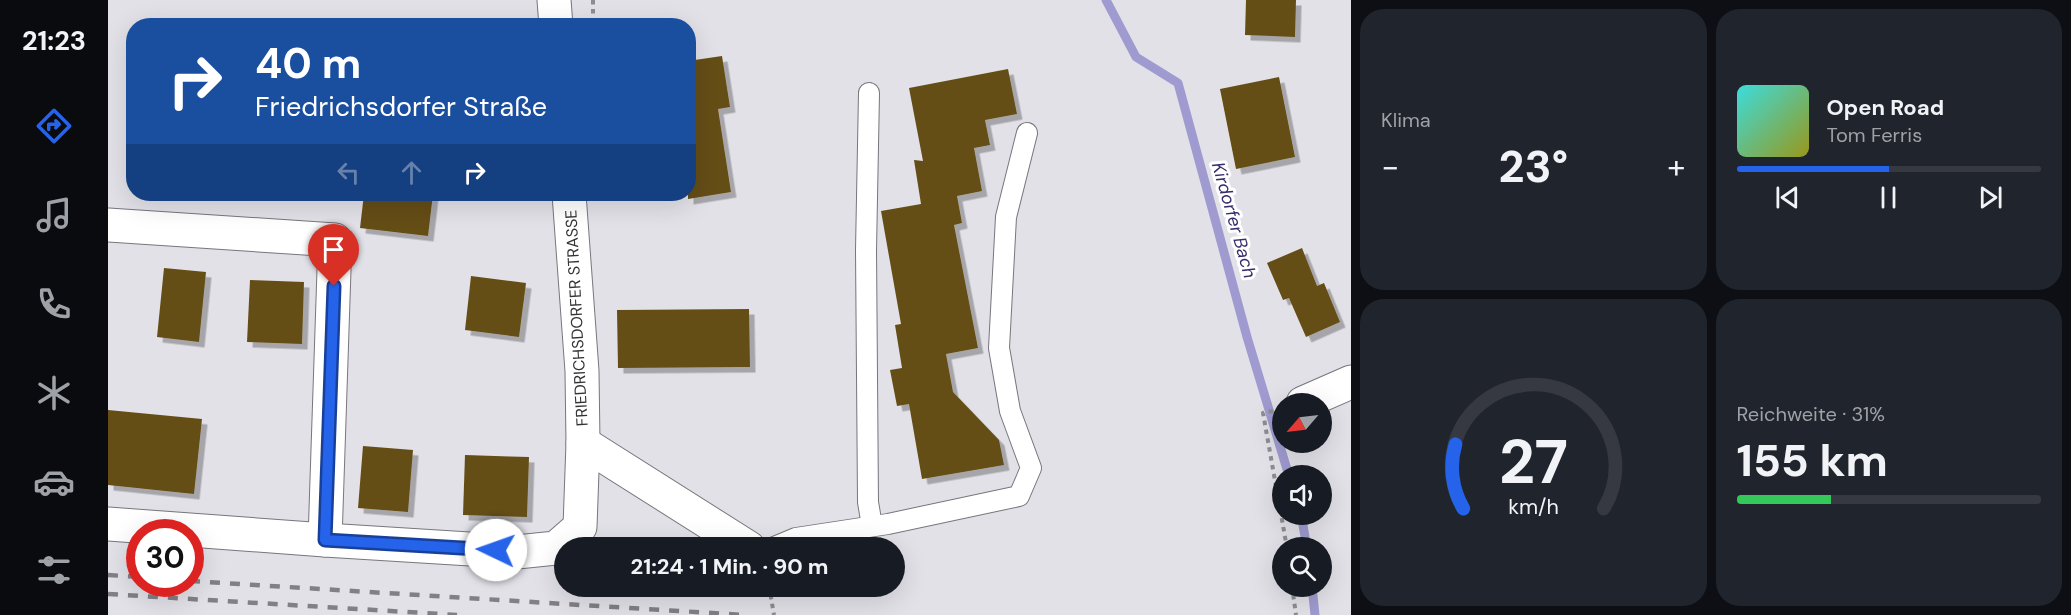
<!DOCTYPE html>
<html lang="de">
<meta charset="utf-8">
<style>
body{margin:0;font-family:"DM Sans",sans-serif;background:#20242c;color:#f1f3f6;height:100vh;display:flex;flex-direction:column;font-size:22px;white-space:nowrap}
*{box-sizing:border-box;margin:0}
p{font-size:20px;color:#9ea1a6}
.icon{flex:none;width:33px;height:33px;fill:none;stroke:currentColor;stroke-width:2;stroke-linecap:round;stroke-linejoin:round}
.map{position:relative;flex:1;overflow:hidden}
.drawer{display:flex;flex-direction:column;gap:9px;padding:9px;background:#0d0f14;width:720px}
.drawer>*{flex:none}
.hud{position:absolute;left:18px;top:18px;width:570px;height:183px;border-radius:24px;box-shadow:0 6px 24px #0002;background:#1a4fa0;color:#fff;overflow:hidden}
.needle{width:39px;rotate:242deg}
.tools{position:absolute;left:1164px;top:393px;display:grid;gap:12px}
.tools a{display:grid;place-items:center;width:60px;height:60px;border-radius:50%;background:#171b24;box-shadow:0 6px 24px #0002;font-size:30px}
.speed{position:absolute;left:18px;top:519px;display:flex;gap:12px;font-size:30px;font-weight:700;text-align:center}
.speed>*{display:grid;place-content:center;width:78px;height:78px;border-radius:50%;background:#171b24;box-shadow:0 6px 24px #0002;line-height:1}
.speed .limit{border:9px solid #d22;background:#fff;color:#111}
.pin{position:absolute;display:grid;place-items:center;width:51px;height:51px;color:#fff;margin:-62px -26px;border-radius:50% 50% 50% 0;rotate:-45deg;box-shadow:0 0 6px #0007}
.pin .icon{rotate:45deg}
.me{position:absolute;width:66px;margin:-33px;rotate:273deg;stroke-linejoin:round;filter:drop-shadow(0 0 4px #0008)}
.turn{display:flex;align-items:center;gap:21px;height:126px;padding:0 30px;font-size:27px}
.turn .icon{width:78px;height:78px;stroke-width:2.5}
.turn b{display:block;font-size:42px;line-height:51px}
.lanes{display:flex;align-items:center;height:57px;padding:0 30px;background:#0003;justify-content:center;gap:30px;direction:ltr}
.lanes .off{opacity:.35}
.big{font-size:45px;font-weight:700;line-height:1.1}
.drawer .tile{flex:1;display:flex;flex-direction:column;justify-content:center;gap:9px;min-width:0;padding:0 21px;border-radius:24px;background:#20242c}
.drawer .dial{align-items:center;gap:0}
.dial svg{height:156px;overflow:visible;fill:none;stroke:#363941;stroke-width:7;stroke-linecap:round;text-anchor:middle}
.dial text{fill:#f1f3f6;stroke:none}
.song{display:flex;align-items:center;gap:18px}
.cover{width:72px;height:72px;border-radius:9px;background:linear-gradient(135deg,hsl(180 70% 55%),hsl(60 70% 35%))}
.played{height:6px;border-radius:3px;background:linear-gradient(90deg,#2563eb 50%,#363941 50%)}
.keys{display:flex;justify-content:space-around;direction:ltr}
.heat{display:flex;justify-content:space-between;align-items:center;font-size:33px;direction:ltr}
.charge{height:9px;border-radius:4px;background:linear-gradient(90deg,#34c759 31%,#363941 0)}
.drawer .tiles{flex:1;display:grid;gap:9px;grid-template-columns:repeat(2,1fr)}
.trip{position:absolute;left:446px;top:537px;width:351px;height:60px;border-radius:30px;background:#171b24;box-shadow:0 6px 24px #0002;font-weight:700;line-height:60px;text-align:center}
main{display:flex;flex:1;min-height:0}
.dock{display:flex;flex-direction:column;width:108px;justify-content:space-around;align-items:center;background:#090b0e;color:#9ea1a6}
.dock .icon{width:42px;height:42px}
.dock .active{color:#2563eb}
.dock b{font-size:27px;color:#f1f3f6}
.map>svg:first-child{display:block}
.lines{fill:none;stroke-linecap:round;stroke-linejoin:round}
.stream{stroke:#9f9bd0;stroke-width:9}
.building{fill:#654e17;filter:url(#shadow)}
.service-casing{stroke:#76767c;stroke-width:22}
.minor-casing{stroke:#76767c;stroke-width:35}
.path{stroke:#8d8d92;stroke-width:4;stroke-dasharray:4.5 4.5;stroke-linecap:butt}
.service{stroke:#fff;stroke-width:20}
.minor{stroke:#fff;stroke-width:33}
.rail{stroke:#818085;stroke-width:4.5;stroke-dasharray:10 10;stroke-linecap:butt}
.route-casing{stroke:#184099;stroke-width:15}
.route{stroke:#2563eb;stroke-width:10}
.labels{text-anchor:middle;stroke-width:6;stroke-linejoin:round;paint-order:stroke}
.street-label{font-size:16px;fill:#343437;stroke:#fff}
.water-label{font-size:18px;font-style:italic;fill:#382c6c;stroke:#fff}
</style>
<main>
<nav class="dock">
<b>21:23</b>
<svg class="icon active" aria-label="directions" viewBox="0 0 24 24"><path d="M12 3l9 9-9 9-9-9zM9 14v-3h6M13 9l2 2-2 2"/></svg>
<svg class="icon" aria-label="music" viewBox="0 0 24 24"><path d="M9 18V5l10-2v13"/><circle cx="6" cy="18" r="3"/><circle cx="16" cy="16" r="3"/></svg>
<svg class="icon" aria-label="phone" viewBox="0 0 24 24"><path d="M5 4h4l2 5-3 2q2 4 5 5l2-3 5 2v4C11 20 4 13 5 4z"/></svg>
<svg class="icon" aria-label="climate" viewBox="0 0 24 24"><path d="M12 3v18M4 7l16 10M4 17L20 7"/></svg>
<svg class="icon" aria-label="car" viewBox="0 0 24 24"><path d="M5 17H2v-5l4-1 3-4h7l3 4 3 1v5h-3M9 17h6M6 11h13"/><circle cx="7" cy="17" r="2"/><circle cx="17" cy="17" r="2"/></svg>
<svg class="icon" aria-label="filters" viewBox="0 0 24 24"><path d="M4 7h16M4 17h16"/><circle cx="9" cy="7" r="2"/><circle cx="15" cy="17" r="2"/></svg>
</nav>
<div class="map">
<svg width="1243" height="615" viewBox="0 0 1243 615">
<defs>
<filter id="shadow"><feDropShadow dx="5.5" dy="5.5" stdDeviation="0" flood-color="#0004"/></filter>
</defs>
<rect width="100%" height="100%" fill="#e2e1e8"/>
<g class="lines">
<g class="stream">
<path d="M 998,0 L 1028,57 L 1070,83 L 1139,337 L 1181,476"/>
<path d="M 1193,514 L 1199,548"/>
<path d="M 1204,586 L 1207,615"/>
</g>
</g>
<g class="building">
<path d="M 1138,0 L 1188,0 L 1187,37 L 1137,35 Z"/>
<path d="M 614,56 L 622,107 L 610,109 L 623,192 L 580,199 L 580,61 Z"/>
<path d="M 900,69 L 909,114 L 877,120 L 882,145 L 866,148 L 874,191 L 849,196 L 854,223 L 846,225 L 870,348 L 838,354 L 845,392 L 891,440 L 896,465 L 814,479 L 801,404 L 789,406 L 782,370 L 794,368 L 787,325 L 793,324 L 773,211 L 813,204 L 806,160 L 815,161 L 801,88 Z"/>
<path d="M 1171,77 L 1187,157 L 1128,169 L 1112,89 Z"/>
<path d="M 256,194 L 325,194 L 320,236 L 252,228 Z"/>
<path d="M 1194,248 L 1209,286 L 1216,283 L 1232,322 L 1198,337 L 1181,298 L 1175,300 L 1159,263 Z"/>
<path d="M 56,268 L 98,272 L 91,342 L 49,337 Z"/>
<path d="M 363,276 L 418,283 L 411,337 L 357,330 Z"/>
<path d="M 142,280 L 196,282 L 194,344 L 139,342 Z"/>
<path d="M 641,309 L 642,367 L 510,368 L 509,310 Z"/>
<path d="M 0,410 L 94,419 L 86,494 L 0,485 Z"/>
<path d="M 255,446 L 305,450 L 300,512 L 250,508 Z"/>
<path d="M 357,455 L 421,457 L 419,517 L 355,515 Z"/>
</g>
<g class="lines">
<g class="service-casing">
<g id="service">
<path d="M 761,93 L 758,250 L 760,502 L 764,526"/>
<path d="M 664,548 L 688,538 L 780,524 L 911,496 L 923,468 L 902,411 L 891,348 L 898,217 L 919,133"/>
</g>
</g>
<g class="minor-casing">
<g id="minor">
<path d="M 446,0 L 448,26"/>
<path d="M 0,225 L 227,240 L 217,540"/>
<path d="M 1195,403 L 1243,382"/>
<path d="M 475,443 L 641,548"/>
<path d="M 0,524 L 217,540 L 409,552 L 448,548 L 472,527 L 475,443 L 474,371 L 461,194"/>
</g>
</g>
<g class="path">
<path d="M 485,0 L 485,26"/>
<path d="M 1165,411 L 1155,413 L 1179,548"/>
<path d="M 661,586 L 666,615"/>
<path d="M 1184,586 L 1188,615"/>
</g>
<use href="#service" class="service"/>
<use href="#minor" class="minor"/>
<g class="rail">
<path d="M 0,575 L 32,577"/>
<path d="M 82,581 L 636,615"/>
<path d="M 0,594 L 349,615"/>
</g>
</g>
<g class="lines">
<g class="route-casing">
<path id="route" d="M 226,286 L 217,540 L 388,550"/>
</g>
<use href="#route" class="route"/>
</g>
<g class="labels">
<g class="street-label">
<text transform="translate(468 318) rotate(-93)" y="6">FRIEDRICHSDORFER STRASSE</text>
</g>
<g class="water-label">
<text transform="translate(1126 220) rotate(74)" y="6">Kirdorfer Bach</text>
</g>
</g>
</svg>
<div class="tools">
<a><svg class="needle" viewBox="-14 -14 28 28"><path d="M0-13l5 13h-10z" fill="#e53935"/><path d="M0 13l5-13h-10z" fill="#9ea1a6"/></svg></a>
<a><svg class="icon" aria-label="sound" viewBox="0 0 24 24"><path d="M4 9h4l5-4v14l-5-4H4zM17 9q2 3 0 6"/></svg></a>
<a><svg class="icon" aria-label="search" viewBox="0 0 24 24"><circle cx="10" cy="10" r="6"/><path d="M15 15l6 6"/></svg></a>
</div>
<div class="speed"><div class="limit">30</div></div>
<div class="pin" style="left:226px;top:286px;background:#d93025"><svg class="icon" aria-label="arrive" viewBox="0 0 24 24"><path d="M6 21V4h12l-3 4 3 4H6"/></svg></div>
<svg class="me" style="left:388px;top:550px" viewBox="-20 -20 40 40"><circle r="19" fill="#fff"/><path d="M0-13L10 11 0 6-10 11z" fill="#2563eb"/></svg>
<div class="trip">21:24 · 1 Min. · 90 m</div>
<div class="hud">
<div class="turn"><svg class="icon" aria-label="right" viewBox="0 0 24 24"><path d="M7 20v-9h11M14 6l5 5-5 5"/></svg><div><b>40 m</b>Friedrichsdorfer Straße</div></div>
<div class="lanes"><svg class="icon off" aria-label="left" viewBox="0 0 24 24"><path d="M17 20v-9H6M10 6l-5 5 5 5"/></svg><svg class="icon off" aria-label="ahead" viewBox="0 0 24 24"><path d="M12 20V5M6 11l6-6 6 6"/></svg><svg class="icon" aria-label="right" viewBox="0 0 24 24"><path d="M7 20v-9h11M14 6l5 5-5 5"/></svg></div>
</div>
</div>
<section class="drawer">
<div class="tiles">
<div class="tile"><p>Klima</p>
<div class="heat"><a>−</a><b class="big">23°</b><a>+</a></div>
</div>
<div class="tile">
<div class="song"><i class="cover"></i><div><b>Open Road</b><p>Tom Ferris</p></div></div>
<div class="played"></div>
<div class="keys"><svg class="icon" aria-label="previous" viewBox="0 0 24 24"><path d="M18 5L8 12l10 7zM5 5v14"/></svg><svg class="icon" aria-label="pause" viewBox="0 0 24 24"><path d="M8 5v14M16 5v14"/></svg><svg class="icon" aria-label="next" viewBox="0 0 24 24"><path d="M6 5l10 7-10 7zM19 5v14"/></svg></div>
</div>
<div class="tile dial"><svg viewBox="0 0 100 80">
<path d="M14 69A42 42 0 1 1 86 69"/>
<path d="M14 69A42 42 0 0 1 10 36" stroke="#2563eb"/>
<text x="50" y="56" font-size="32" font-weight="700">27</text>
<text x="50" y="72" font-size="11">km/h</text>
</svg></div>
<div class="tile"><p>Reichweite · 31%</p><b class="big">155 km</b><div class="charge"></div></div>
</div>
</section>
</main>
